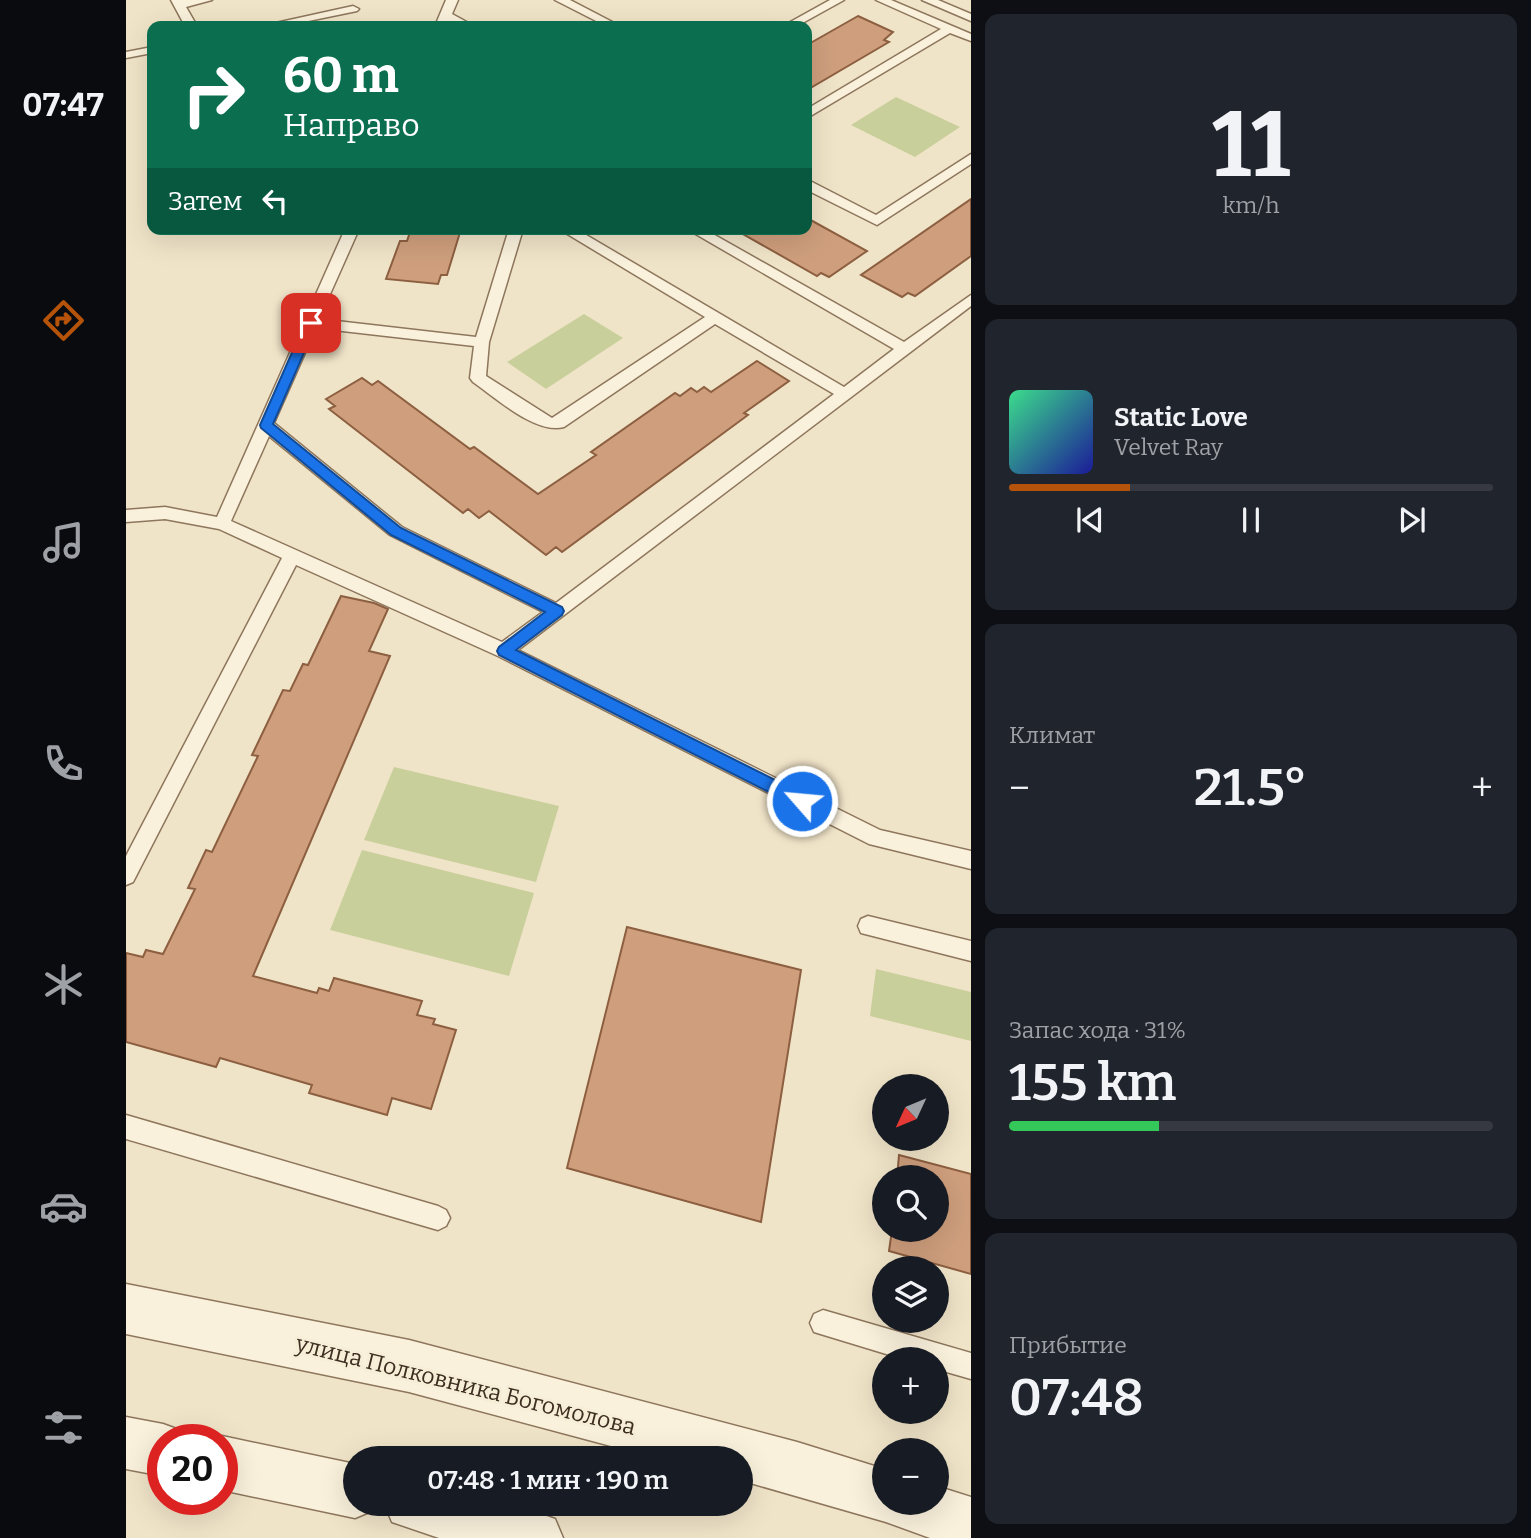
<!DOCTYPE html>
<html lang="ru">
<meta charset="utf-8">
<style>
body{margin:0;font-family:Bitter,serif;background:#20242c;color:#f1f3f6;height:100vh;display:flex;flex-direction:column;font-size:26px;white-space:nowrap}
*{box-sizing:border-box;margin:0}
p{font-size:23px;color:#9ea1a6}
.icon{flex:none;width:38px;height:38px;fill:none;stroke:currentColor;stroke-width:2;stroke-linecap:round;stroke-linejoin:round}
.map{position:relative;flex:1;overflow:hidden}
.drawer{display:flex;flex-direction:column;gap:14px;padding:14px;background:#0d0f14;width:560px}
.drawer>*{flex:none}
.top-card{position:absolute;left:21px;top:21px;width:665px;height:214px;border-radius:14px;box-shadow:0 7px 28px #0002;background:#0b6e4f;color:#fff;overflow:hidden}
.needle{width:46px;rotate:226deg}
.controls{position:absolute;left:746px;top:1074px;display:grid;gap:14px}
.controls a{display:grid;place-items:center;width:77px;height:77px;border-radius:50%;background:#171b24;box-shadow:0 7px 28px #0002;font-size:35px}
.speed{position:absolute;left:21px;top:1424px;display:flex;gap:14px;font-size:35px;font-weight:700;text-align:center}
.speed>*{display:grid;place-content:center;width:91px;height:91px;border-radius:50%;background:#171b24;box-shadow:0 7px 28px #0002;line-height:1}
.speed .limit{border:10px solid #d22;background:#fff;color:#111}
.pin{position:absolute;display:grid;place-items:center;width:60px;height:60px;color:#fff;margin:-30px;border-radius:14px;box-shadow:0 4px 10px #0006}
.me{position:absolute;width:77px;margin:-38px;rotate:297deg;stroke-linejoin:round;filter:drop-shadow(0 0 5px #0008)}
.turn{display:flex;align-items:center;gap:24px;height:147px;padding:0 21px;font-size:32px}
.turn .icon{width:91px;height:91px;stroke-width:2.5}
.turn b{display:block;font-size:49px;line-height:60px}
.then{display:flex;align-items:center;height:66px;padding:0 21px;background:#0003;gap:14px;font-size:26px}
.big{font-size:52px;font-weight:600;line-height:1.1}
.drawer .card{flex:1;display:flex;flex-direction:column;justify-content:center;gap:10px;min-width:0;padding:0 24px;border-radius:14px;background:#20242c}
.drawer .dial{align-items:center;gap:0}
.dial b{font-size:91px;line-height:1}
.song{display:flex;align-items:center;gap:21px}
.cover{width:84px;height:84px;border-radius:10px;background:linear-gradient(135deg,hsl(150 70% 55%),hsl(240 70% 35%))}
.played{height:7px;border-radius:4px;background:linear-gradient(90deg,#b45309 25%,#363941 25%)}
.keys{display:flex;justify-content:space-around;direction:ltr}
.heat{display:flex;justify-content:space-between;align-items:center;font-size:38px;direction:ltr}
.charge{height:10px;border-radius:5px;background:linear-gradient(90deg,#34c759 31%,#363941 0)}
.trip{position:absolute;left:217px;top:1446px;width:410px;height:70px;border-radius:35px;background:#171b24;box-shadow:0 7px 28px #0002;font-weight:600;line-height:70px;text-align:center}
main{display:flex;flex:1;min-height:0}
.tabs{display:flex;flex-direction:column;width:126px;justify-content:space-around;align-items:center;background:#090b0e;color:#9ea1a6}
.tabs .icon{width:49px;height:49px}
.tabs .on{color:#b45309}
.tabs b{font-size:32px;color:#f1f3f6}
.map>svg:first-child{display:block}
.green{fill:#c9cf9b}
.building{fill:#cf9f7d;stroke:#8d5f41;stroke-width:2}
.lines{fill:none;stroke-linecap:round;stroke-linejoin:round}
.service-casing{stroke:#8d765c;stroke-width:3}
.minor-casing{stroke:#8d765c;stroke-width:3}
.service{fill:#faf1dc;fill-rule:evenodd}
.minor{fill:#faf1dc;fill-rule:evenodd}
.route{fill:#1a73e8;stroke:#114b97;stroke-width:2}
.labels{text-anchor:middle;stroke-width:6;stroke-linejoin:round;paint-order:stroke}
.near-street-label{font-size:23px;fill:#3d2e20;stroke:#f7eed8}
</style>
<main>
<nav class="tabs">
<b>07:47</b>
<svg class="icon on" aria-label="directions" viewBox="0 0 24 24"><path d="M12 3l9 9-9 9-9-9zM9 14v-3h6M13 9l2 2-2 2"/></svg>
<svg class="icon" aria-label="music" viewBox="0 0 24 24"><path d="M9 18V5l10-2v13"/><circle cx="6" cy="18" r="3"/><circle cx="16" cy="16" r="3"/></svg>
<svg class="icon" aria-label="phone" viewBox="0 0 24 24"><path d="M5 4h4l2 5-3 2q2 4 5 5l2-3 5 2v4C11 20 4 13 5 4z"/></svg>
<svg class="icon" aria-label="climate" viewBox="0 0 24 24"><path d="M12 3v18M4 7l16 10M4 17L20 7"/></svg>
<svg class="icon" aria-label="car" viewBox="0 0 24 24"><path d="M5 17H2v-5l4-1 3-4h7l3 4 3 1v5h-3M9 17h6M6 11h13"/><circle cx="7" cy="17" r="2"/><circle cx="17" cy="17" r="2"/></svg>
<svg class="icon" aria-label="filters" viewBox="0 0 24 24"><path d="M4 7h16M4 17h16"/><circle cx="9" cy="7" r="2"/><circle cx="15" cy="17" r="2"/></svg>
</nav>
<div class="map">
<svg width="845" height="1538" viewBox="0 0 845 1538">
<rect width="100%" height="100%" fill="#f0e4c8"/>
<g class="green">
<path d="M 770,97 L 834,127 L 789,157 L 725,125 Z"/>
<path d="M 458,314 L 497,338 L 420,389 L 381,362 Z"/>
<path d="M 268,767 L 433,806 L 410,882 L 238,840 Z"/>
<path d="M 236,850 L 408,893 L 383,976 L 204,930 Z"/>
<path d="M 750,969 L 845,992 L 845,1041 L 744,1016 Z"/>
</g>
<g class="building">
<path d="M 732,16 L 767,32 L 758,40 L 763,42 L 681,90 L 681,45 Z"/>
<path d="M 845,199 L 845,256 L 789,296 L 782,293 L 776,297 L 735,275 Z"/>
<path d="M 681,218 L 741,251 L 703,277 L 695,273 L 691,276 L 608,229 L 681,229 Z"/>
<path d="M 285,229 L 335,229 L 321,275 L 315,275 L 312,284 L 260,279 L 274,241 L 281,241 Z"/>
<path d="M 631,361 L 663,381 L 618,413 L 622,415 L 436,552 L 430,547 L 420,555 L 363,511 L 353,518 L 342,509 L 337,513 L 203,409 L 209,406 L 200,399 L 236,378 L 246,385 L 252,381 L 344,449 L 348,447 L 412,494 L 470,455 L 465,452 L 549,393 L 554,396 L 565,388 L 571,392 L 578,387 L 585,392 Z"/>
<path d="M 215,596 L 248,603 L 262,609 L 243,651 L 264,656 L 127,976 L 191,993 L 193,988 L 203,991 L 208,978 L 296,1001 L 291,1015 L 309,1019 L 307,1024 L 330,1030 L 305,1109 L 266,1098 L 261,1115 L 183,1093 L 186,1085 L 94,1058 L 90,1067 L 0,1042 L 0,953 L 17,957 L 20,950 L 37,954 L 69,889 L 62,888 L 80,850 L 86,852 L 132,756 L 126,755 L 157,690 L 164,691 L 177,664 L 182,665 Z"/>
<path d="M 501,927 L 675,970 L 635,1222 L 441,1168 Z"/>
<path d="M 773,1155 L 845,1174 L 845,1274 L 763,1251 L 766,1230 L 810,1230 L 810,1178 L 771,1178 Z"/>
</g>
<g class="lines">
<g class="service-casing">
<g id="service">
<path d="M 45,0 L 86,0 L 60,7 L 71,26 L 59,26 Z"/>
<path d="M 320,0 L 332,0 L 326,14 L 348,26 L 334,26 L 323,21 L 321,26 L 309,26 Z"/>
<path d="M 429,0 L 444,0 L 494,26 L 480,26 Z"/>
<path d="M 704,0 L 718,0 L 671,26 L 657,26 Z"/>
<path d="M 750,0 L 765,0 L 845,34 L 845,41 L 824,33 L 681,118 L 681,109 L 815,29 Z"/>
<path d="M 796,0 L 812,0 L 845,14 L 845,21 Z"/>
<path d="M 227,6 L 233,9 L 231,11 L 158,26 L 136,26 Z"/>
<path d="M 26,47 L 26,53 L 0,58 L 0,52 Z"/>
<path d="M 845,154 L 845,164 L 751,225 L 681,190 L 681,181 L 686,182 L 750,215 Z"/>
<path d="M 219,229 L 233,229 L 193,319 L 350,337 L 383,229 L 397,229 L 363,342 L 360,376 L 426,418 L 579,317 L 433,229 L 450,229 L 718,387 L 768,349 L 561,229 L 578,229 L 778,342 L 845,295 L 845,306 L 392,650 L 754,830 L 845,851 L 845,869 L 743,844 L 372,656 L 170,565 L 7,882 L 0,885 L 0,856 L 156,558 L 93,529 L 39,519 L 0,522 L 0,510 L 39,507 L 91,517 ZM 589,324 L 708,394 L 430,603 L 276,527 L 148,423 L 190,328 L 348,346 L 344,378 L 347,382 C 369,397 410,435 438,427 ZM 143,436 L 264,535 L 417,612 L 376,642 L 105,521 Z"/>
<path d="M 742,916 L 845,941 L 845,961 L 735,933 L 732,926 L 735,919 Z"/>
<path d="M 0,1115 L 312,1206 L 320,1210 L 324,1218 L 320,1226 L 312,1230 L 0,1139 Z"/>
<path d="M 697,1310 L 845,1353 L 845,1379 L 810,1369 L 810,1360 L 780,1360 L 688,1332 L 684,1323 L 688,1314 Z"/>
</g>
</g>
<g class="minor-casing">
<g id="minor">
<path d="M 0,1284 L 283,1340 L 671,1442 L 758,1469 L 758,1503 L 810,1503 L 810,1486 L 845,1497 L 845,1538 L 804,1538 L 760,1522 L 614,1480 L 614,1458 L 530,1458 L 283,1392 L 0,1334 Z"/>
<path d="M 0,1417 L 37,1424 L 56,1431 L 59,1440 L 37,1440 L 37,1476 L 0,1469 Z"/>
<path d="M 96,1436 L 229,1464 L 229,1503 L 251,1503 L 248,1510 L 229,1518 L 96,1490 L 96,1440 L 87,1440 Z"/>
<path d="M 258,1503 L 384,1503 L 429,1519 L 437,1538 L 313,1538 L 266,1522 Z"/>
</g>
</g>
<use href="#service" class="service"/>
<use href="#minor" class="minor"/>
</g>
<path class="route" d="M 185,319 L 191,323 L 147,424 L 275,528 L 436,607 L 438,611 L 436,615 L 390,650 L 681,796 L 684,801 L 681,806 L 670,806 L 373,655 L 371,651 L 373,647 L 419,612 L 265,535 L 135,428 L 134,425 L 179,323 Z"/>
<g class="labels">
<g class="near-street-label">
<text transform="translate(340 1385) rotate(14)" y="8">улица Полковника Богомолова</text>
</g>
</g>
</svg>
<div class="controls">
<a><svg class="needle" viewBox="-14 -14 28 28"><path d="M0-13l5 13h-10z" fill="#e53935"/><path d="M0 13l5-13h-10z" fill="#9ea1a6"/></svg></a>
<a><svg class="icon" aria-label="search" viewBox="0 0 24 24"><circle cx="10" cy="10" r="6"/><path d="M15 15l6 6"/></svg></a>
<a><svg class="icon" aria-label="layers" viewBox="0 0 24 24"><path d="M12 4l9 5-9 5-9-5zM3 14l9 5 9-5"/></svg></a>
<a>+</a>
<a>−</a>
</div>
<div class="speed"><div class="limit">20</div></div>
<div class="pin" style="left:185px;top:323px;background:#d93025"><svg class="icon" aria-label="arrive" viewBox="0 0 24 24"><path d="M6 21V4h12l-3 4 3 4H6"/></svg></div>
<svg class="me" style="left:676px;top:801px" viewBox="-20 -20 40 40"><circle r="17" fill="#1a73e8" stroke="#fff" stroke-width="3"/><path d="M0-11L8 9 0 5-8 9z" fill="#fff"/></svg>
<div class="trip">07:48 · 1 мин · 190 m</div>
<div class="top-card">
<div class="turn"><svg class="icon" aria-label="right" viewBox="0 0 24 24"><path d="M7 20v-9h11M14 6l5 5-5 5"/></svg><div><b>60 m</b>Направо</div></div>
<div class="then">Затем<svg class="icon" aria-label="left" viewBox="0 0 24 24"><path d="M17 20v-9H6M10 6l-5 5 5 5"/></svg></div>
</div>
</div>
<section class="drawer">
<div class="card dial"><b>11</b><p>km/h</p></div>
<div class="card">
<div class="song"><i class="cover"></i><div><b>Static Love</b><p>Velvet Ray</p></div></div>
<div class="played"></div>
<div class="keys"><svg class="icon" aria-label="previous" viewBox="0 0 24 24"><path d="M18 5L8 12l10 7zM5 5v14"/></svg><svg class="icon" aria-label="pause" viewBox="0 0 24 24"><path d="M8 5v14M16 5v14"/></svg><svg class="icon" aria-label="next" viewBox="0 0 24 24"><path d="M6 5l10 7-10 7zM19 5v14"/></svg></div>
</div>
<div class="card"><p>Климат</p>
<div class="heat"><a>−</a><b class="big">21.5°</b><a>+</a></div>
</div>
<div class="card"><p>Запас хода · 31%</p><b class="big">155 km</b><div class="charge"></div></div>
<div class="card"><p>Прибытие</p><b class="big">07:48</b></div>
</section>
</main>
